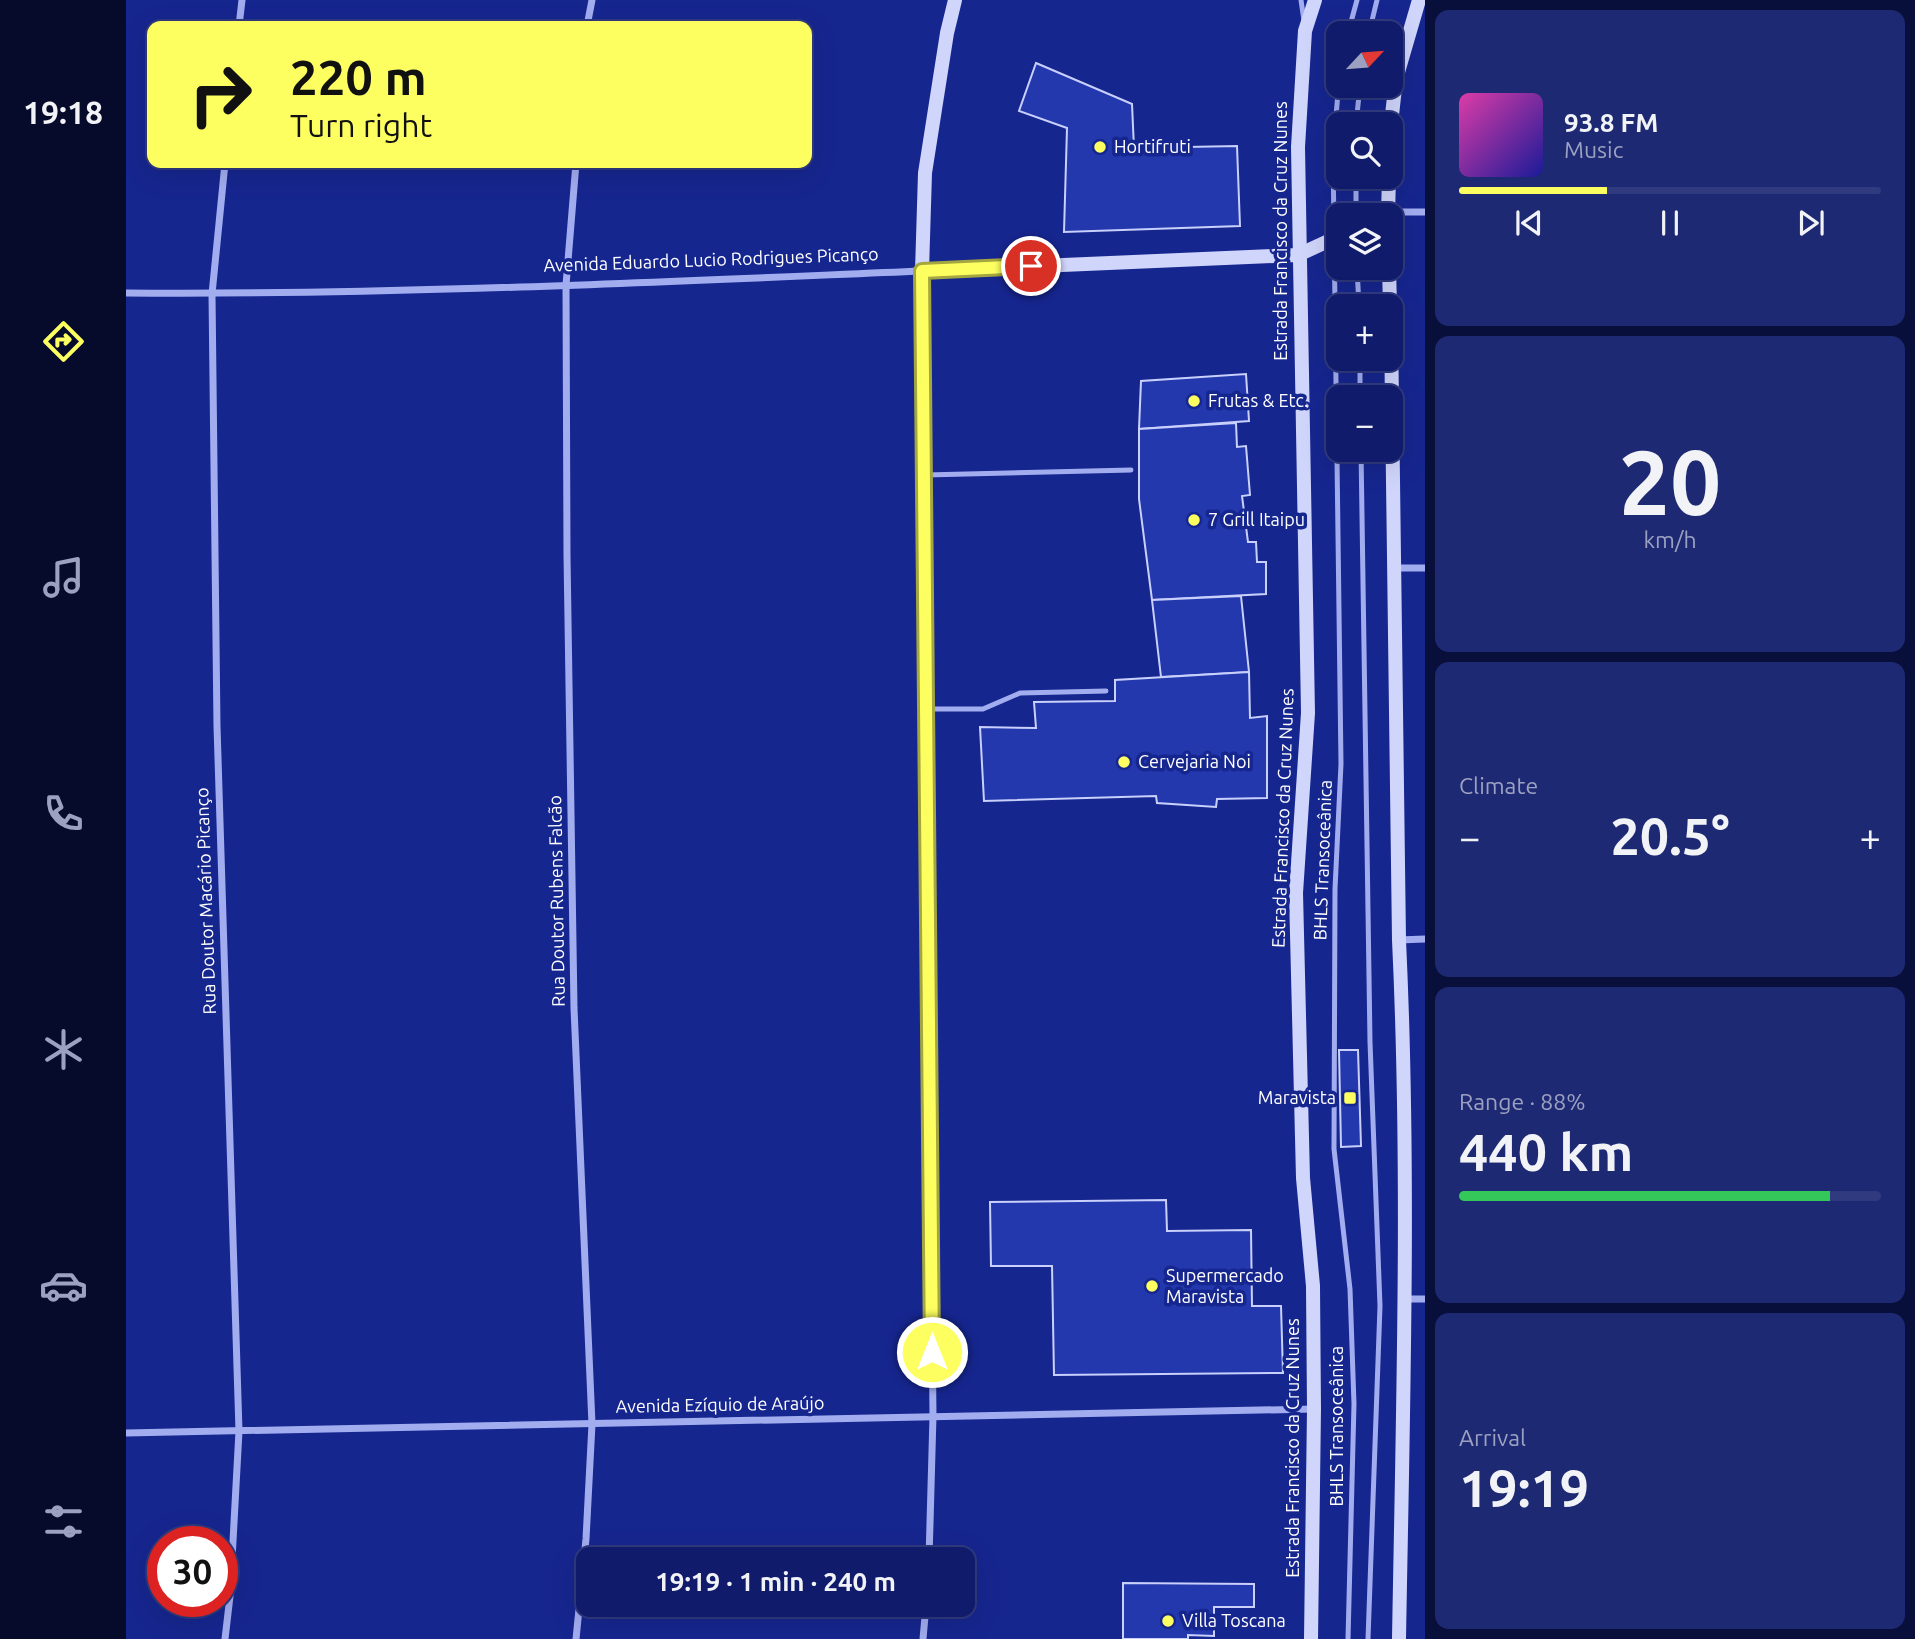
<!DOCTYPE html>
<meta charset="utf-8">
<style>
body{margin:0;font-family:Ubuntu,sans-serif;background:#1e2973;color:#f1f3f6;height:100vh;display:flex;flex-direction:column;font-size:26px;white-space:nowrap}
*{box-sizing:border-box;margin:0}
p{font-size:23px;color:#9ca1c1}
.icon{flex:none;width:38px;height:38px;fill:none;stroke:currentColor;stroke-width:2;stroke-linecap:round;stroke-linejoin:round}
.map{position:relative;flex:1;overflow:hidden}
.details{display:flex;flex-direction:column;gap:10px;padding:10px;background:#090f3b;width:490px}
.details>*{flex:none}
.guide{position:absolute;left:21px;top:21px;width:665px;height:147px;border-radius:14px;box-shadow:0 7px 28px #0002,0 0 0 2px #303a7e;background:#fdff61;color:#111;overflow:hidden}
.needle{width:46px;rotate:64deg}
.fabs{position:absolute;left:1200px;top:21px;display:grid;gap:14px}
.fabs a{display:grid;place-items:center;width:77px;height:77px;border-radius:14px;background:#101c6b;box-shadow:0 7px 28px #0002,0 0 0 2px #303a7e;font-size:35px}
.speed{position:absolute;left:21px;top:1526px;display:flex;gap:14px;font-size:35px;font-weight:700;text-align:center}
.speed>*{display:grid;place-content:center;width:91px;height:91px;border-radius:50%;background:#101c6b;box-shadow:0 7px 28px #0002,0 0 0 2px #303a7e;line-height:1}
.speed .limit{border:10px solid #d22;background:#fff;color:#111}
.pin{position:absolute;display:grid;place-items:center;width:60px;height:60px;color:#fff;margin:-30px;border:4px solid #fff;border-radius:50%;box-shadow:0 2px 7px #0007}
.me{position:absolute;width:77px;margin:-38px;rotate:0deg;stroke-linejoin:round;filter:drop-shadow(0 0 5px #0008)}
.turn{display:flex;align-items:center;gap:24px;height:147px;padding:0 28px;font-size:32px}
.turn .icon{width:91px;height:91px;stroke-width:2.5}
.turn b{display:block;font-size:49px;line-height:60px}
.big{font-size:52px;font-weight:700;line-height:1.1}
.details .card{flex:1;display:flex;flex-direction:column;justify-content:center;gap:10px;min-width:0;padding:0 24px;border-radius:14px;background:#1e2973}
.details .dial{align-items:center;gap:0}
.dial b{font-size:91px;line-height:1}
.song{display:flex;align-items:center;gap:21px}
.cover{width:84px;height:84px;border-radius:10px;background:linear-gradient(135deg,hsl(320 70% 55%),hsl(240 70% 35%))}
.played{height:7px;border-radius:4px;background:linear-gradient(90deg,#fdff61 35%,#303a7e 35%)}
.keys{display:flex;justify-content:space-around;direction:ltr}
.heat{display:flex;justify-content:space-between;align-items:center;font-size:38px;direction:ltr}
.charge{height:10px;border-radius:5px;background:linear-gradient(90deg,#34c759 88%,#303a7e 0)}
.trip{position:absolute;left:450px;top:1547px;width:399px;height:70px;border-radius:14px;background:#101c6b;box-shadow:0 7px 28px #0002,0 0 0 2px #303a7e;font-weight:700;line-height:70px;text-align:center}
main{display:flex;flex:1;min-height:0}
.tabs{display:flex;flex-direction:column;width:126px;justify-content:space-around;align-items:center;background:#060b2b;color:#9ca1c1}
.tabs .icon{width:49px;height:49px}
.tabs .active{color:#fdff61}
.tabs b{font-size:32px;color:#f1f3f6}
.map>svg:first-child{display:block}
.building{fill:#2438ae;stroke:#c8d0fb;stroke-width:2}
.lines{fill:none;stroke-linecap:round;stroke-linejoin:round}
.lane{stroke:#a2adf0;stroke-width:5}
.street{stroke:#a2adf0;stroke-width:7}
.secondary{stroke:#d0d5fb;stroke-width:14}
.route-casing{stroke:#a4a63f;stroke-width:18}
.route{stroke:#fdff61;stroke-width:12}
.poi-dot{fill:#fdff61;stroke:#16268f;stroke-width:2.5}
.labels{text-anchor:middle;stroke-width:7;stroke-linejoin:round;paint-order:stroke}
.poi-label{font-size:18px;fill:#fff;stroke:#16268f;text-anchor:start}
.street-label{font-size:18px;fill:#fff;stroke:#16268f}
</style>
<main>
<nav class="tabs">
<b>19:18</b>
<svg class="icon active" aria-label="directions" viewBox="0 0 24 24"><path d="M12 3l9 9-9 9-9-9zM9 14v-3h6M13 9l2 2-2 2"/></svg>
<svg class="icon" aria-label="music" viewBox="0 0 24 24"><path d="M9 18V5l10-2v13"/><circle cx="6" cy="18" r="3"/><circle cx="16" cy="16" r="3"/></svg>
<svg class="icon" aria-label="phone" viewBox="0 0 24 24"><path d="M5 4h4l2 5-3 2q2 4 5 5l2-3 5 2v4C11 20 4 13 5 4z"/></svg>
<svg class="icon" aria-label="climate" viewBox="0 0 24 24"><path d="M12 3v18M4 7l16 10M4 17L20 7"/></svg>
<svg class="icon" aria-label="car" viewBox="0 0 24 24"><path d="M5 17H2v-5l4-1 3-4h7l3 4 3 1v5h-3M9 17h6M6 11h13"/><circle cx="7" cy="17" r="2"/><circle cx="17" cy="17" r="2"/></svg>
<svg class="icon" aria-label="filters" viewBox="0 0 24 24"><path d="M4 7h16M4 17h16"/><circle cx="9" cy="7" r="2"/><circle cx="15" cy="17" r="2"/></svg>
</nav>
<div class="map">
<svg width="1299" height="1639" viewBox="0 0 1299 1639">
<rect width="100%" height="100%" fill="#16268f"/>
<g class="building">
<path d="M 910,63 L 1006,104 L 1008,148 L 1111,146 L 1114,226 L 938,232 L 941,128 L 893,111 Z"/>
<path d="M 1120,374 L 1123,421 L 1013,429 L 1015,381 Z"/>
<path d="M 1110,423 L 1111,447 L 1120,446 L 1124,495 L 1116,496 L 1122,542 L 1130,542 L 1131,562 L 1140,562 L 1140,594 L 1026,600 L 1013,499 L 1013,429 Z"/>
<path d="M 1115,596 L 1123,672 L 1035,677 L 1026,600 Z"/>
<path d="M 1123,672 L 1124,718 L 1141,716 L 1141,798 L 1091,799 L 1090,807 L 1031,803 L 1030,796 L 858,801 L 854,727 L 910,728 L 908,702 L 989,701 L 989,680 Z"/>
<path d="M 1213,1050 L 1232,1050 L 1235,1146 L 1215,1147 Z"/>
<path d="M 1040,1200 L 1041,1231 L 1125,1230 L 1126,1306 L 1155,1306 L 1157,1373 L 928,1375 L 926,1266 L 865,1266 L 864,1202 Z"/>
<path d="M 997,1583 L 1128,1584 L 1128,1607 L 1088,1607 L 1088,1636 L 1062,1635 L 1062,1639 L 997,1639 Z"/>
</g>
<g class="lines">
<g class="lane">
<path d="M 1175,0 L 1178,21"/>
<path d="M 1222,33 L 1231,0"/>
<path d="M 1243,33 L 1251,0"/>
<path d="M 1213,80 L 1207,153 L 1215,764 L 1209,889 L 1208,1149 L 1224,1289 L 1228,1404 L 1222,1639"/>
<path d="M 1230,124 L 1234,86"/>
<path d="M 1230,177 L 1230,215"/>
<path d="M 1231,268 L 1233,306"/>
<path d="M 1234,359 L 1234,397"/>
<path d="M 1235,450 L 1244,1042 L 1254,1306 L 1242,1639"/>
<path d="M 799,475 L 1005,470"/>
<path d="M 801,709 L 857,709 L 894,693 L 980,691"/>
</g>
<g class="street">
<path d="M 113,26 L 116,0"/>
<path d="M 461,26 L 466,0"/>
<path d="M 450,163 L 440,285 L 441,555 L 448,1008 L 466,1424 L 460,1539 L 450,1639"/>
<path d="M 1262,212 L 1299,212"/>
<path d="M 0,293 C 265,295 531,282 796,271 L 807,1416 L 803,1559"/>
<path d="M 1268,568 L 1299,568"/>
<path d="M 1273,940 L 1299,939"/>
<path d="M 1279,1299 L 1299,1299"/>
<path d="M 0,1433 L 1188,1409"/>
<path d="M 99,1639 L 104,1596 L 113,1431 L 91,726 L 86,294 L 99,163"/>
<path d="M 797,1639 L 800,1605"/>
</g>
<g class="secondary">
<path d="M 829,0 L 821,33 L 799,173 L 796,271 L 1172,255 L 1213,236"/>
<path d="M 1265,124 L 1270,79 L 1293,0"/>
<path d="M 1262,215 L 1263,177"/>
<path d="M 1263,268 L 1264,306"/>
<path d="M 1265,327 L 1273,940 C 1284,1172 1277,1406 1273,1639"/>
<path d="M 1185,1639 L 1188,1409 L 1187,1286 L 1177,1178 L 1170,893 L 1182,713 L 1172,147 L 1179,31 L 1189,0"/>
</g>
</g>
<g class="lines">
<g class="route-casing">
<path id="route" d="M 806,1352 L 796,271 L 905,266"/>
</g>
<use href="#route" class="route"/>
</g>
<g class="poi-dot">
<circle cx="974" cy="147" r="7"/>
<circle cx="1068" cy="401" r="7"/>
<circle cx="1068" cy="520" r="7"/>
<circle cx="998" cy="762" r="7"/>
<rect x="1217" y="1091" width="14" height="14" rx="3.5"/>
<circle cx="1026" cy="1286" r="7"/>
<circle cx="1042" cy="1621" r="7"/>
</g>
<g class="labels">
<g class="poi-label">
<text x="988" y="153">Hortifruti</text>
<text x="1082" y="407">Frutas &amp; Etc.</text>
<text x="1082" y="526">7 Grill Itaipu</text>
<text x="1012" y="768">Cervejaria Noi</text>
<text x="1210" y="1104" text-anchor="end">Maravista</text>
<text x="1040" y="1282">Supermercado<tspan x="1040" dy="21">Maravista</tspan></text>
<text x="1056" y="1627">Villa Toscana</text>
</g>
<g class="street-label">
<text transform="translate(1155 231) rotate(-90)" y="6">Estrada Francisco da Cruz Nunes</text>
<text transform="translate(585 260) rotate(-2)" y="6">Avenida Eduardo Lucio Rodrigues Picanço</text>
<text transform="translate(1157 818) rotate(-88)" y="6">Estrada Francisco da Cruz Nunes</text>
<text transform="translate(1197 860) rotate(-88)" y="6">BHLS Transoceânica</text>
<text transform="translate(80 901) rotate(-92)" y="6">Rua Doutor Macário Picanço</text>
<text transform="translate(431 901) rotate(-91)" y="6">Rua Doutor Rubens Falcão</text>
<text transform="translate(594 1405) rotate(-1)" y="6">Avenida Ezíquio de Araújo</text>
<text transform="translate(1211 1426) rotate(-90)" y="6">BHLS Transoceânica</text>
<text transform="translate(1167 1448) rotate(-90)" y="6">Estrada Francisco da Cruz Nunes</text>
</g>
</g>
</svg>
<div class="fabs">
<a><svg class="needle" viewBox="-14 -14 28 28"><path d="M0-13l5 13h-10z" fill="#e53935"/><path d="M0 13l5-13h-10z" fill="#9ca1c1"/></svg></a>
<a><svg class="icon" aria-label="search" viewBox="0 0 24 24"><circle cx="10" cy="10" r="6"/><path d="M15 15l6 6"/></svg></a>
<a><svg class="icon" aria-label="layers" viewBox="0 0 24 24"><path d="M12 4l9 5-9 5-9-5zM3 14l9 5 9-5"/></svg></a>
<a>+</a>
<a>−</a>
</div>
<div class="speed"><div class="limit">30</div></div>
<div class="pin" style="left:905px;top:266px;background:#d93025"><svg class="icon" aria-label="arrive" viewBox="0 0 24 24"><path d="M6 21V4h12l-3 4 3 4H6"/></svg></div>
<svg class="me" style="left:806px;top:1352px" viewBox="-20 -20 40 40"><circle r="17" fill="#fdff61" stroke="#fff" stroke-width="3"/><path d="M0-11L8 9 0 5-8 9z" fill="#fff"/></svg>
<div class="trip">19:19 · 1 min · 240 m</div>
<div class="guide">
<div class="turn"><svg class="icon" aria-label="right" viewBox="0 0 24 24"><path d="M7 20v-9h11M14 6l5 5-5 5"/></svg><div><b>220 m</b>Turn right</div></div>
</div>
</div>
<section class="details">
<div class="card">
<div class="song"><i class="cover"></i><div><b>93.8 FM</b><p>Music</p></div></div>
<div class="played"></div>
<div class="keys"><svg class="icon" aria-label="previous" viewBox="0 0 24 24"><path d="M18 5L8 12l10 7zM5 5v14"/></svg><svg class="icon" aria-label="pause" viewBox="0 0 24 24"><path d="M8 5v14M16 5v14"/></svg><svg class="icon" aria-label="next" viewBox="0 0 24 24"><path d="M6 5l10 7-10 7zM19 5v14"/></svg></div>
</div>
<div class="card dial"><b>20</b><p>km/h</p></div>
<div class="card"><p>Climate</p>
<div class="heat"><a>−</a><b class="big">20.5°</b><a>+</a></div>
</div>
<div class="card"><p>Range · 88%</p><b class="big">440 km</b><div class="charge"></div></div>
<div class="card"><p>Arrival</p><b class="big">19:19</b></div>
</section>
</main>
